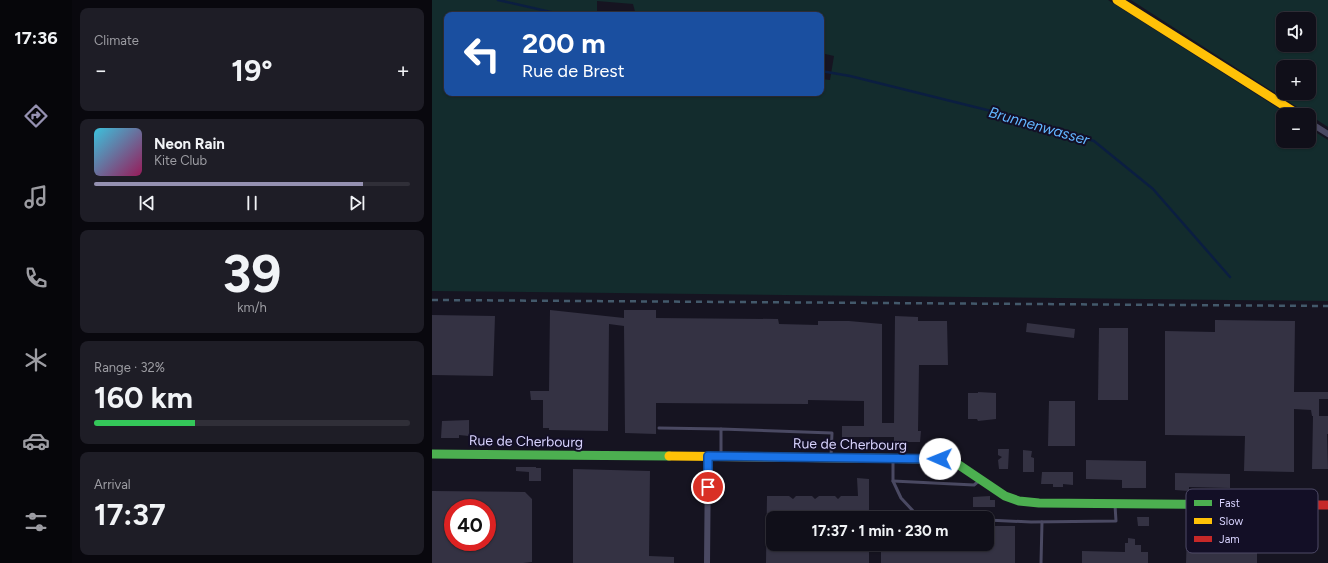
<!DOCTYPE html>
<meta charset="utf-8">
<style>
body{margin:0;font-family:Figtree,sans-serif;background:#1e1d26;color:#f1f3f6;height:100vh;display:flex;flex-direction:column;font-size:15px;white-space:nowrap}
*{box-sizing:border-box;margin:0}
p{font-size:13px;color:#9c9ca2}
.icon{flex:none;width:22px;height:22px;fill:none;stroke:currentColor;stroke-width:2;stroke-linecap:round;stroke-linejoin:round}
.map{position:relative;flex:1;overflow:hidden}
.details{display:flex;flex-direction:column;gap:8px;padding:8px;background:#09080e;width:360px}
.details>*{flex:none}
.guide{position:absolute;left:12px;top:12px;width:380px;height:84px;border-radius:8px;box-shadow:0 1px 3px #0004,0 0 0 1px #302f38;background:#1a4fa0;color:#fff;overflow:hidden}
.tools{position:absolute;left:844px;top:12px;display:grid;gap:8px}
.tools a{display:grid;place-items:center;width:40px;height:40px;border-radius:8px;background:#100f19;box-shadow:0 1px 3px #0004,0 0 0 1px #302f38;font-size:20px}
.speed{position:absolute;left:12px;top:499px;display:flex;gap:8px;font-size:20px;font-weight:700;text-align:center}
.speed>*{display:grid;place-content:center;width:52px;height:52px;border-radius:50%;background:#100f19;box-shadow:0 1px 3px #0004,0 0 0 1px #302f38;line-height:1}
.speed .limit{border:6px solid #d22;background:#fff;color:#111}
.pin{position:absolute;display:grid;place-items:center;width:34px;height:34px;color:#fff;margin:-17px;border:2px solid #fff;border-radius:50%;box-shadow:0 1px 4px #0007}
.me{position:absolute;width:44px;margin:-22px;rotate:271deg;stroke-linejoin:round;filter:drop-shadow(0 0 3px #0008)}
.turn{display:flex;align-items:center;gap:14px;height:84px;padding:0 12px;font-size:18px}
.turn .icon{width:52px;height:52px;stroke-width:2.5}
.turn b{display:block;font-size:28px;line-height:34px}
.big{font-size:30px;font-weight:700;line-height:1.1}
.details .tile{flex:1;display:flex;flex-direction:column;justify-content:center;gap:6px;min-width:0;padding:0 14px;border-radius:8px;background:#1e1d26}
.details .dial{align-items:center;gap:0}
.dial b{font-size:52px;line-height:1}
.song{display:flex;align-items:center;gap:12px}
.cover{width:48px;height:48px;border-radius:6px;background:linear-gradient(135deg,hsl(190 70% 55%),hsl(330 70% 35%))}
.played{height:4px;border-radius:2px;background:linear-gradient(90deg,#9591b1 85%,#302f38 85%)}
.keys{display:flex;justify-content:space-around;direction:ltr}
.heat{display:flex;justify-content:space-between;align-items:center;font-size:22px;direction:ltr}
.charge{height:6px;border-radius:3px;background:linear-gradient(90deg,#34c759 32%,#302f38 0)}
.trip{position:absolute;left:334px;top:511px;width:228px;height:40px;border-radius:8px;background:#100f19;box-shadow:0 1px 3px #0004,0 0 0 1px #302f38;font-weight:700;line-height:40px;text-align:center}
main{display:flex;flex:1;min-height:0}
.menu{display:flex;flex-direction:column;width:72px;justify-content:space-around;align-items:center;background:#06060a;color:#9c9ca2}
.menu .icon{width:28px;height:28px}
.menu .selected{color:#9591b1}
.menu b{font-size:18px;color:#f1f3f6}
.map>svg:first-child{display:block}
.green{fill:#132c2d;fill-rule:evenodd}
.lines{fill:none;stroke-linecap:round;stroke-linejoin:round}
.stream{stroke:#0b1e41;stroke-width:2.5}
.building{fill:#343243;fill-rule:evenodd}
.lane{stroke:#4a4962;stroke-width:3}
.street{stroke:#4a4962;stroke-width:6}
.fast{stroke:#4caf50;stroke-width:9}
.slow{stroke:#ffc107;stroke-width:9}
.jam{stroke:#c62828;stroke-width:9}
.rail{stroke:#43596b;stroke-width:2.5;stroke-dasharray:6 5;stroke-linecap:butt}
.route-casing{stroke:#114b97;stroke-width:10}
.route{stroke:#1a73e8;stroke-width:7}
.labels{text-anchor:middle;stroke-width:4;stroke-linejoin:round;paint-order:stroke}
.street-label{font-size:14px;fill:#d9d4ff;stroke:#130f26}
.water-label{font-size:15px;font-style:italic;fill:#62b6ff;stroke:#130f26}
.key{fill:#130f26;stroke:#4e4a67;stroke-width:1}
.key-label{font-size:11px;fill:#d9d4ff}
</style>
<main>
<nav class="menu">
<b>17:36</b>
<svg class="icon selected" aria-label="directions" viewBox="0 0 24 24"><path d="M12 3l9 9-9 9-9-9zM9 14v-3h6M13 9l2 2-2 2"/></svg>
<svg class="icon" aria-label="music" viewBox="0 0 24 24"><path d="M9 18V5l10-2v13"/><circle cx="6" cy="18" r="3"/><circle cx="16" cy="16" r="3"/></svg>
<svg class="icon" aria-label="phone" viewBox="0 0 24 24"><path d="M5 4h4l2 5-3 2q2 4 5 5l2-3 5 2v4C11 20 4 13 5 4z"/></svg>
<svg class="icon" aria-label="climate" viewBox="0 0 24 24"><path d="M12 3v18M4 7l16 10M4 17L20 7"/></svg>
<svg class="icon" aria-label="car" viewBox="0 0 24 24"><path d="M5 17H2v-5l4-1 3-4h7l3 4 3 1v5h-3M9 17h6M6 11h13"/><circle cx="7" cy="17" r="2"/><circle cx="17" cy="17" r="2"/></svg>
<svg class="icon" aria-label="filters" viewBox="0 0 24 24"><path d="M4 7h16M4 17h16"/><circle cx="9" cy="7" r="2"/><circle cx="15" cy="17" r="2"/></svg>
</nav>
<section class="details">
<div class="tile"><p>Climate</p>
<div class="heat"><a>−</a><b class="big">19°</b><a>+</a></div>
</div>
<div class="tile">
<div class="song"><i class="cover"></i><div><b>Neon Rain</b><p>Kite Club</p></div></div>
<div class="played"></div>
<div class="keys"><svg class="icon" aria-label="previous" viewBox="0 0 24 24"><path d="M18 5L8 12l10 7zM5 5v14"/></svg><svg class="icon" aria-label="pause" viewBox="0 0 24 24"><path d="M8 5v14M16 5v14"/></svg><svg class="icon" aria-label="next" viewBox="0 0 24 24"><path d="M6 5l10 7-10 7zM19 5v14"/></svg></div>
</div>
<div class="tile dial"><b>39</b><p>km/h</p></div>
<div class="tile"><p>Range · 32%</p><b class="big">160 km</b><div class="charge"></div></div>
<div class="tile"><p>Arrival</p><b class="big">17:37</b></div>
</section>
<div class="map">
<svg width="896" height="563" viewBox="0 0 896 563">
<rect width="100%" height="100%" fill="#161421"/>
<g class="green">
<path d="M 0,0 L 676,0 L 857,115 L 851,115 L 851,141 L 877,141 L 877,128 L 896,140 L 896,301 L 0,291 ZM 165,1 L 201,4 L 204,15 L 389,15 L 389,53 L 402,56 L 398,80 L 389,79 L 389,93 L 15,93 L 15,15 L 165,15 Z"/>
<path d="M 699,0 L 896,0 L 896,127 ZM 851,19 L 877,19 L 877,45 L 851,45 ZM 851,67 L 877,67 L 877,93 L 851,93 Z"/>
</g>
<g class="lines">
<g class="stream">
<path d="M 66,0 L 132,15"/>
<path d="M 389,71 L 418,76 L 559,111 L 662,141 L 721,189 L 798,277"/>
</g>
</g>
<g class="building">
<path d="M 118,310 L 192,318 L 192,310 L 224,310 L 224,318 L 346,319 L 347,324 L 386,325 L 386,321 L 417,321 L 450,324 L 450,423 L 462,423 L 463,316 L 486,317 L 486,321 L 515,321 L 516,365 L 487,365 L 486,431 L 489,431 L 488,442 L 469,442 L 469,444 L 462,444 L 462,437 L 410,437 L 410,426 L 432,426 L 432,401 L 376,400 L 376,404 L 224,403 L 224,434 L 193,433 L 192,326 L 177,324 L 176,431 L 117,430 L 117,428 L 111,428 L 111,400 L 99,400 L 98,391 L 117,391 Z"/>
<path d="M 0,315 L 63,316 L 61,376 L 0,375 Z"/>
<path d="M 783,320 L 863,321 L 862,392 L 896,392 L 896,399 L 887,399 L 887,416 L 896,416 L 896,434 L 895,434 L 896,469 L 880,469 L 881,416 L 880,416 L 879,410 L 862,409 L 862,472 L 812,471 L 813,436 L 733,435 L 733,331 L 783,332 Z"/>
<path d="M 595,323 L 643,329 L 642,338 L 594,332 Z"/>
<path d="M 667,328 L 696,328 L 696,400 L 666,400 Z"/>
<path d="M 546,392 L 564,393 L 564,419 L 546,421 L 545,419 L 536,419 L 536,393 L 546,393 Z"/>
<path d="M 617,401 L 643,401 L 643,446 L 616,446 Z"/>
<path d="M 37,420 L 37,436 L 27,435 L 27,438 L 9,438 L 10,421 Z"/>
<path d="M 566,449 L 577,449 L 576,469 L 567,469 L 566,460 L 570,457 L 566,455 Z"/>
<path d="M 591,450 L 600,451 L 599,457 L 602,458 L 602,472 L 591,472 Z"/>
<path d="M 654,460 L 714,461 L 714,488 L 690,488 L 690,480 L 654,479 Z"/>
<path d="M 84,467 L 104,467 L 104,468 L 109,468 L 109,481 L 97,481 L 97,472 L 84,471 Z"/>
<path d="M 141,469 L 218,471 L 217,556 L 242,557 L 242,563 L 141,563 Z"/>
<path d="M 610,472 L 641,472 L 641,485 L 631,484 L 631,487 L 621,487 L 621,484 L 609,484 Z"/>
<path d="M 743,473 L 798,474 L 798,488 L 757,487 L 757,491 L 743,490 Z"/>
<path d="M 425,478 L 437,479 L 437,518 L 341,518 L 341,544 L 437,544 L 437,563 L 334,563 L 335,496 L 357,496 L 361,499 L 364,496 L 380,496 L 383,499 L 387,496 L 403,496 L 406,499 L 409,496 L 426,496 Z"/>
<path d="M 0,491 L 93,492 L 100,499 L 100,562 L 91,563 L 0,563 ZM 21,508 L 55,508 L 55,542 L 21,542 Z"/>
<path d="M 558,496 L 558,500 L 563,500 L 563,507 L 541,507 L 541,497 Z"/>
<path d="M 705,517 L 717,517 L 717,526 L 706,526 Z"/>
<path d="M 555,526 L 583,526 L 583,563 L 449,563 L 449,544 L 555,544 Z"/>
<path d="M 755,531 L 825,532 L 825,563 L 754,563 Z"/>
<path d="M 696,538 L 703,539 L 703,545 L 709,545 L 709,552 L 716,552 L 716,563 L 650,563 L 650,551 L 693,552 L 693,543 L 696,543 Z"/>
</g>
<g class="lines">
<g class="lane">
<path d="M 227,428 L 289,429"/>
<path d="M 289,455 L 289,429 L 400,433 L 399,456"/>
<path d="M 461,461 L 461,481 L 469,498 L 483,513 L 501,517 L 525,518"/>
<path d="M 461,481 L 542,485 L 548,480"/>
<path d="M 555,520 L 599,522 L 684,521 L 683,505"/>
<path d="M 609,563 L 610,522"/>
</g>
<g class="street">
<path d="M 877,122 L 896,134"/>
<path d="M 275,563 L 276,457"/>
</g>
<g class="fast">
<path d="M 0,454 L 237,456"/>
<path d="M 520,463 L 527,465 L 573,496 L 587,501 L 607,503 L 841,505"/>
</g>
<g class="slow">
<path d="M 685,0 L 867,115"/>
<path d="M 237,456 L 508,459 L 520,463"/>
</g>
<path class="jam" d="M 841,505 L 896,505"/>
<path class="rail" d="M 0,300 L 896,306"/>
</g>
<g class="lines">
<g class="route-casing">
<path id="route" d="M 276,487 L 276,456 L 508,459"/>
</g>
<use href="#route" class="route"/>
</g>
<g class="labels">
<g class="street-label">
<text transform="translate(94 441) rotate(1)" y="5">Rue de Cherbourg</text>
<text transform="translate(418 444) rotate(1)" y="5">Rue de Cherbourg</text>
</g>
<g class="water-label">
<text transform="translate(607 126) rotate(16)" y="5">Brunnenwasser</text>
</g>
</g>
<rect x="754" y="489" width="132" height="64" rx="6" class="key"/>
<rect x="762" y="500" width="18" height="6" fill="#4caf50"/>
<rect x="762" y="518" width="18" height="6" fill="#ffc107"/>
<rect x="762" y="536" width="18" height="6" fill="#c62828"/>
<g class="key-label">
<text x="787" y="507">Fast</text>
<text x="787" y="525">Slow</text>
<text x="787" y="543">Jam</text>
</g>
</svg>
<div class="tools">
<a><svg class="icon" aria-label="sound" viewBox="0 0 24 24"><path d="M4 9h4l5-4v14l-5-4H4zM17 9q2 3 0 6"/></svg></a>
<a>+</a>
<a>−</a>
</div>
<div class="speed"><div class="limit">40</div></div>
<div class="pin" style="left:276px;top:487px;background:#d93025"><svg class="icon" aria-label="arrive" viewBox="0 0 24 24"><path d="M6 21V4h12l-3 4 3 4H6"/></svg></div>
<svg class="me" style="left:508px;top:459px" viewBox="-20 -20 40 40"><circle r="19" fill="#fff"/><path d="M0-13L10 11 0 6-10 11z" fill="#1a73e8"/></svg>
<div class="trip">17:37 · 1 min · 230 m</div>
<div class="guide">
<div class="turn"><svg class="icon" aria-label="left" viewBox="0 0 24 24"><path d="M17 20v-9H6M10 6l-5 5 5 5"/></svg><div><b>200 m</b>Rue de Brest</div></div>
</div>
</div>
</main>
